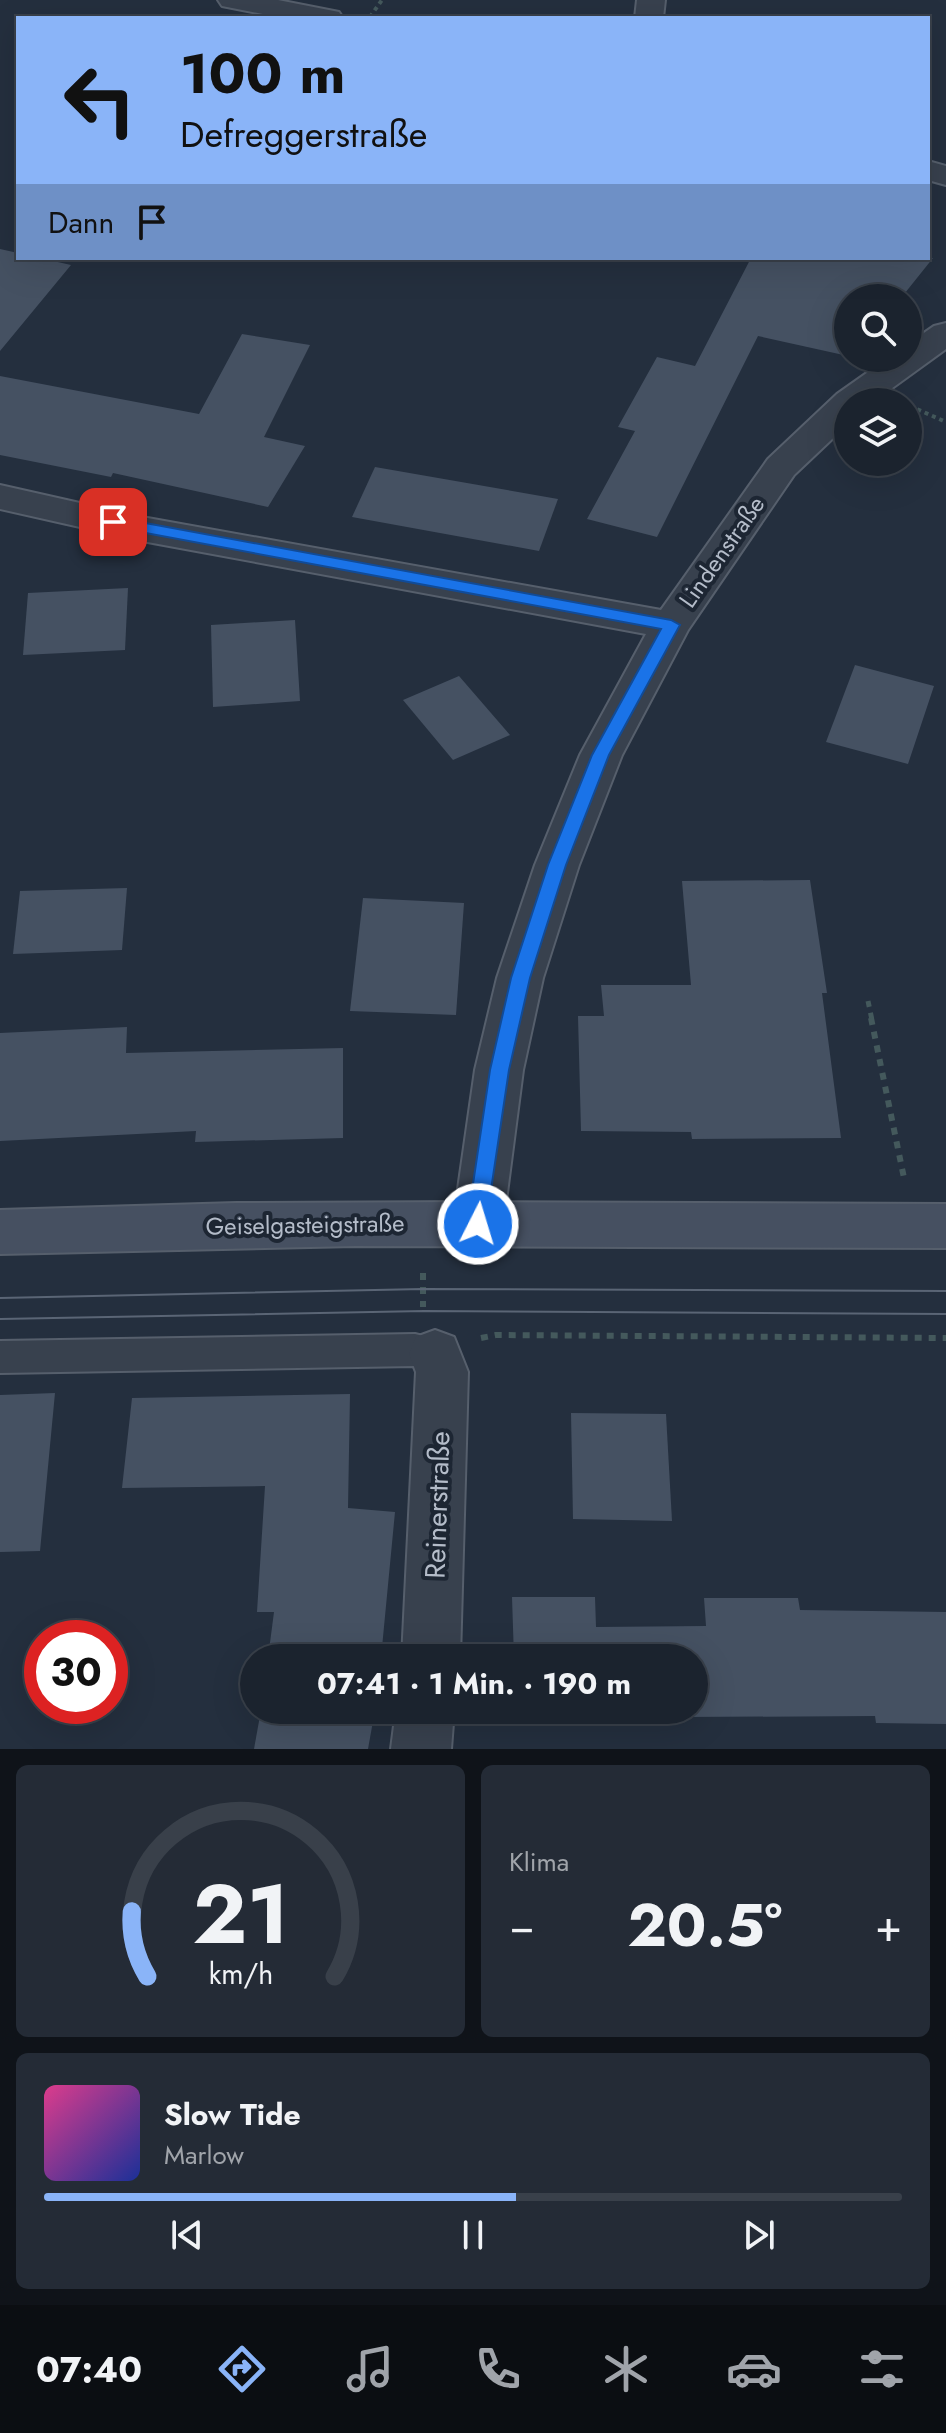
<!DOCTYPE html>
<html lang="de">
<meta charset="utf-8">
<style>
body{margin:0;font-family:Jost,sans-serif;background:#242b36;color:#f1f3f6;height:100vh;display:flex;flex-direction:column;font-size:30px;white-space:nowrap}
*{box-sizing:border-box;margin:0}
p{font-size:26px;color:#a0a4aa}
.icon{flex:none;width:44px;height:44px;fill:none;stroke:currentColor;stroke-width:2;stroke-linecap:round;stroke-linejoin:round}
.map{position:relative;height:1749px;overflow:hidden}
.panel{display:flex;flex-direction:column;gap:16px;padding:16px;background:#0f1319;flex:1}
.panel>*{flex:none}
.guide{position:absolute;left:16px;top:16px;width:914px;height:244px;border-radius:0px;box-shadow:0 8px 32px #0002,0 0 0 2px #39404a;background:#8ab4f8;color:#111;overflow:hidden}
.tools{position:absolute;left:834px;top:284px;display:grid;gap:16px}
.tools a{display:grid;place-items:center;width:88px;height:88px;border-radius:50%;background:#1b232e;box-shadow:0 8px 32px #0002,0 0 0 2px #39404a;font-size:40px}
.speed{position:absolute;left:24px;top:1620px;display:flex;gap:16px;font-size:40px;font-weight:700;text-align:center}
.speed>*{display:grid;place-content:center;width:104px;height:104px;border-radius:50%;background:#1b232e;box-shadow:0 8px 32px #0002,0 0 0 2px #39404a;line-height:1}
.speed .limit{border:12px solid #d22;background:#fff;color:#111}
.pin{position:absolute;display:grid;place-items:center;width:68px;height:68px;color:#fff;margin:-34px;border-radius:16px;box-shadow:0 4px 12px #0006}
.me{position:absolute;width:88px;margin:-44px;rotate:5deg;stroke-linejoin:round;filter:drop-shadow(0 0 6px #0008)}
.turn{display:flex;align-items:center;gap:28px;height:168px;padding:0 32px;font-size:36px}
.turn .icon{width:104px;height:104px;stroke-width:2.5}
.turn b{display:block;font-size:56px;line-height:68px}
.then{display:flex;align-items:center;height:76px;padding:0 32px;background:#0003;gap:16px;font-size:30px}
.big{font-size:60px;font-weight:700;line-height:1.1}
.panel .widget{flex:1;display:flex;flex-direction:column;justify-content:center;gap:12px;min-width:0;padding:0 28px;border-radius:12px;background:#242b36}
.panel .dial{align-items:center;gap:0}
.dial svg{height:208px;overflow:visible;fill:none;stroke:#39404a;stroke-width:7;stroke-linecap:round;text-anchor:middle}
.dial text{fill:#f1f3f6;stroke:none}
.song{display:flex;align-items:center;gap:24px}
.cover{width:96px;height:96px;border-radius:12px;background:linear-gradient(135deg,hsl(330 70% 55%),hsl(230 70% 35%))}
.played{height:8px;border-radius:4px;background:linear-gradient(90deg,#8ab4f8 55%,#39404a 55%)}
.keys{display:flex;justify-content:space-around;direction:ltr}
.heat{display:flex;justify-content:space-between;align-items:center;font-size:44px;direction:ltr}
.panel .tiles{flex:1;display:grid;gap:16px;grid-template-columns:1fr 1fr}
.widget:last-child{grid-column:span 2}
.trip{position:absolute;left:240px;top:1644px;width:468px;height:80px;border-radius:40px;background:#1b232e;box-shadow:0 8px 32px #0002,0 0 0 2px #39404a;font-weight:700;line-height:80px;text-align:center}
.tabs{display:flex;height:128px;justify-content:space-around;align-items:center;background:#0b0e12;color:#a0a4aa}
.tabs .icon{width:56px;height:56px}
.tabs .selected{color:#8ab4f8}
.tabs b{font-size:36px;color:#f1f3f6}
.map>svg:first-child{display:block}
.building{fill:#455162}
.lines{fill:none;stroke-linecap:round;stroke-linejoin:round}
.service-casing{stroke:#565f6c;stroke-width:4}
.minor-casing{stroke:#565f6c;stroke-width:4}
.secondary-casing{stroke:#565f6c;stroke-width:4}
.path-far2{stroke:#44595c;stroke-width:4;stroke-dasharray:4 4;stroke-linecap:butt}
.path-far1{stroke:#44595c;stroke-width:5;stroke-dasharray:6 6;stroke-linecap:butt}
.path{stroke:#44595c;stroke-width:6;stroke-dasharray:7 7;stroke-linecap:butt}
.service{fill:#38414e;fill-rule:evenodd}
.minor{fill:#38414e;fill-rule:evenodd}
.secondary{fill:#465061;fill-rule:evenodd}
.tram{stroke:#5a6575;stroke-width:2}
.route{fill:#1a73e8;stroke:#114b97;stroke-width:2}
.labels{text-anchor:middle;stroke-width:8;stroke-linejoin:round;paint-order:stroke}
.street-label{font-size:24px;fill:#b4bcc9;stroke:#1d2633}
.near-street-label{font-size:28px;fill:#b4bcc9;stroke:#1d2633}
</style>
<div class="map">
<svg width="946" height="1749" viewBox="0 0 946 1749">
<rect width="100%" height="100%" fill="#242f3e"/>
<g class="building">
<path d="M 0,249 L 18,253 L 18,258 L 40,258 L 71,265 L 0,351 Z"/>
<path d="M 751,258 L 933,258 L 901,298 L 848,298 L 848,356 L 758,336 L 657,537 L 587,519 L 635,431 L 618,427 L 657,357 L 695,366 Z"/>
<path d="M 242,334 L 310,345 L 264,437 L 305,446 L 268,507 L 113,473 L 111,477 L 0,455 L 0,376 L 199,414 Z"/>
<path d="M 375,467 L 558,499 L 539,551 L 352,517 Z"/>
<path d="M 128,588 L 125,650 L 23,655 L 28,593 Z"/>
<path d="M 295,620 L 300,701 L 213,707 L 211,625 Z"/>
<path d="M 855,665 L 934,686 L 908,764 L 826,742 Z"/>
<path d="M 459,676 L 510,735 L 453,760 L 403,700 Z"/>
<path d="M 810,880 L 827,993 L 822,993 L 841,1138 L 692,1139 L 691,1132 L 581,1131 L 578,1016 L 604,1016 L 601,985 L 691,985 L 682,881 Z"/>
<path d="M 127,888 L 122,950 L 13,954 L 20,891 Z"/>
<path d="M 363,898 L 464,903 L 456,1015 L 350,1011 Z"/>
<path d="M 127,1027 L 126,1053 L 343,1048 L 343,1138 L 195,1142 L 196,1131 L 0,1141 L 0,1033 Z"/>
<path d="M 55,1393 L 40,1551 L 0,1552 L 0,1395 Z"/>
<path d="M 350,1394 L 348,1508 L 395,1512 L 381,1658 L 268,1658 L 274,1612 L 257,1612 L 265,1486 L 122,1488 L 132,1398 Z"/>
<path d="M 571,1413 L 666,1414 L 672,1521 L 573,1519 Z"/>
<path d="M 512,1597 L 595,1597 L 596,1627 L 706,1626 L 704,1598 L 798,1598 L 800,1610 L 946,1612 L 946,1724 L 876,1723 L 875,1716 L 515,1718 L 515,1710 L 694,1710 L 694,1658 L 514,1658 Z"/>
<path d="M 261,1710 L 375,1710 L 368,1749 L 254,1749 Z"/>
</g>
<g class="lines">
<g class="service-casing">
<path id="service" d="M 415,1334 L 448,1342 L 453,1354 L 448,1366 L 435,1370 L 415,1366 L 0,1373 L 0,1341 Z"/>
</g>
<g class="minor-casing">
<g id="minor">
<path d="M 218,0 L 278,0 L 339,12 L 343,18 L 283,18 L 222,6 Z"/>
<path d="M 637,0 L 665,0 L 663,18 L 635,18 Z"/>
<path d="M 928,161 L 946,166 L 946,185 L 928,180 Z"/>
<path d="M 946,323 L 946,349 L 873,402 L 848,402 L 848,424 L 794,475 L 688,630 L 622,755 L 579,865 L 543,978 L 523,1070 L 503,1224 L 496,1240 L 478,1246 L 460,1240 L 453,1224 L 475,1070 L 497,978 L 535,865 L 580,755 L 646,634 L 142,541 L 0,509 L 0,485 L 142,517 L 661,610 L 768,459 L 837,394 L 888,358 L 908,358 L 908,344 L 934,326 Z"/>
<path d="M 435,1330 L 454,1337 L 468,1372 L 460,1658 L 402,1658 L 416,1372 L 409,1354 L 416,1337 Z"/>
<path d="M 396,1710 L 454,1710 L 451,1749 L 391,1749 Z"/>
</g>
</g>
<g class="secondary-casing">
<path id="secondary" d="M 473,1202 L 946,1204 L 946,1248 L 355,1246 L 0,1254 L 0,1210 L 236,1203 Z"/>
</g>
<g class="path-far2">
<path d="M 370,17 L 382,0"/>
<path d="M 910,406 L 946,422"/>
</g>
<path class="path-far1" d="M 868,1001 L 872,1020"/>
<g class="path">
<path d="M 871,1018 L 904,1178"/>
<path d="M 423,1273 L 423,1307"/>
<path d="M 481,1338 L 496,1335 L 946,1338"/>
</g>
<use href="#service" class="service"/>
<use href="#minor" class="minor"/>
<use href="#secondary" class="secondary"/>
<g class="tram">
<path d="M 0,1298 L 423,1289 L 946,1291"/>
<path d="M 0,1319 L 424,1311 L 946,1314"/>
</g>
</g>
<path class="route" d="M 113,517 L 671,620 L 680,625 L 609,755 L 566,865 L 530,978 L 509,1070 L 485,1230 L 478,1233 L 470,1230 L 467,1224 L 490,1070 L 511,978 L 548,865 L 592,755 L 661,629 L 108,526 L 106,522 Z"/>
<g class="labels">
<g class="street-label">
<text transform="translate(722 552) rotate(-55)" y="8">Lindenstraße</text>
<text transform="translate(305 1225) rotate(-1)" y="8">Geiselgasteigstraße</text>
</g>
<g class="near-street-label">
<text transform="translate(437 1505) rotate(-88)" y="10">Reinerstraße</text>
</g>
</g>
</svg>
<div class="tools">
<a><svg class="icon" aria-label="search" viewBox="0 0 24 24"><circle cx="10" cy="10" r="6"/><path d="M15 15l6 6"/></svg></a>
<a><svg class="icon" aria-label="layers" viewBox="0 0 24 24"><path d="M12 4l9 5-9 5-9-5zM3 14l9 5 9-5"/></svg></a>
</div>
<div class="speed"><div class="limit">30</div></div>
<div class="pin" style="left:113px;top:522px;background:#d93025"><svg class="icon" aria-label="arrive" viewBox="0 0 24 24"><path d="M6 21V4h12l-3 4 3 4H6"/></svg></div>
<svg class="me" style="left:478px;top:1224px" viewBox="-20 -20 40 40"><circle r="17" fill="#1a73e8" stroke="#fff" stroke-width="3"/><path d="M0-11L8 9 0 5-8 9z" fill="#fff"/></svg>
<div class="trip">07:41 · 1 Min. · 190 m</div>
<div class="guide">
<div class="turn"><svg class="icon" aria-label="left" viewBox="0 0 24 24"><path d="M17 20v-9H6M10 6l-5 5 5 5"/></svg><div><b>100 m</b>Defreggerstraße</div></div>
<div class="then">Dann<svg class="icon" aria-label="arrive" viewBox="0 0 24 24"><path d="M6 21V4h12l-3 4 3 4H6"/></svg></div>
</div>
</div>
<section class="panel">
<div class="tiles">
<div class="widget dial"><svg viewBox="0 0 100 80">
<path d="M14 69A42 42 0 1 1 86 69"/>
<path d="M14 69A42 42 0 0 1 8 44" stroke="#8ab4f8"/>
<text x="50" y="56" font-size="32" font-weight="700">21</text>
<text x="50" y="72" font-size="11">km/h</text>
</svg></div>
<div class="widget"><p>Klima</p>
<div class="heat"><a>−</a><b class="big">20.5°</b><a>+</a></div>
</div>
<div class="widget">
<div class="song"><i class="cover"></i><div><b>Slow Tide</b><p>Marlow</p></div></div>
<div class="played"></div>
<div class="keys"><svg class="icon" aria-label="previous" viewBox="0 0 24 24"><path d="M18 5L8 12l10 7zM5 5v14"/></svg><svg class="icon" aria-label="pause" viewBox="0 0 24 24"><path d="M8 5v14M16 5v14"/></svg><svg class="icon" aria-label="next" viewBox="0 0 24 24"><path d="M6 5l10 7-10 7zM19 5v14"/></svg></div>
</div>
</div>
</section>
<nav class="tabs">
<b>07:40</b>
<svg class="icon selected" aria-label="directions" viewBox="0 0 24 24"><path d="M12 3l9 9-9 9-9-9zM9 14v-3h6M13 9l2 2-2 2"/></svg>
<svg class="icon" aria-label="music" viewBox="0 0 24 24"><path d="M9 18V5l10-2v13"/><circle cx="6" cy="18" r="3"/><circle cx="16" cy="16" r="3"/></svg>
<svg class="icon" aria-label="phone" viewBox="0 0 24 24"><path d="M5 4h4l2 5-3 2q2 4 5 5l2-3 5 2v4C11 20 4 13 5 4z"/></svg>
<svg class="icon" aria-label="climate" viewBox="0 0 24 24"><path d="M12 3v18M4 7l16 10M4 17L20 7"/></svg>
<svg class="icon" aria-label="car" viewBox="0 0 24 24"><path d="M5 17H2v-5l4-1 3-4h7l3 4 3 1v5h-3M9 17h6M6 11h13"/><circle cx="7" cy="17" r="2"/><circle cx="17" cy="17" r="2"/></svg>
<svg class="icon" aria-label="filters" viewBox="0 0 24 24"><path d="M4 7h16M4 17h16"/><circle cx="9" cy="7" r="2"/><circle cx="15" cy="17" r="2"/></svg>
</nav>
